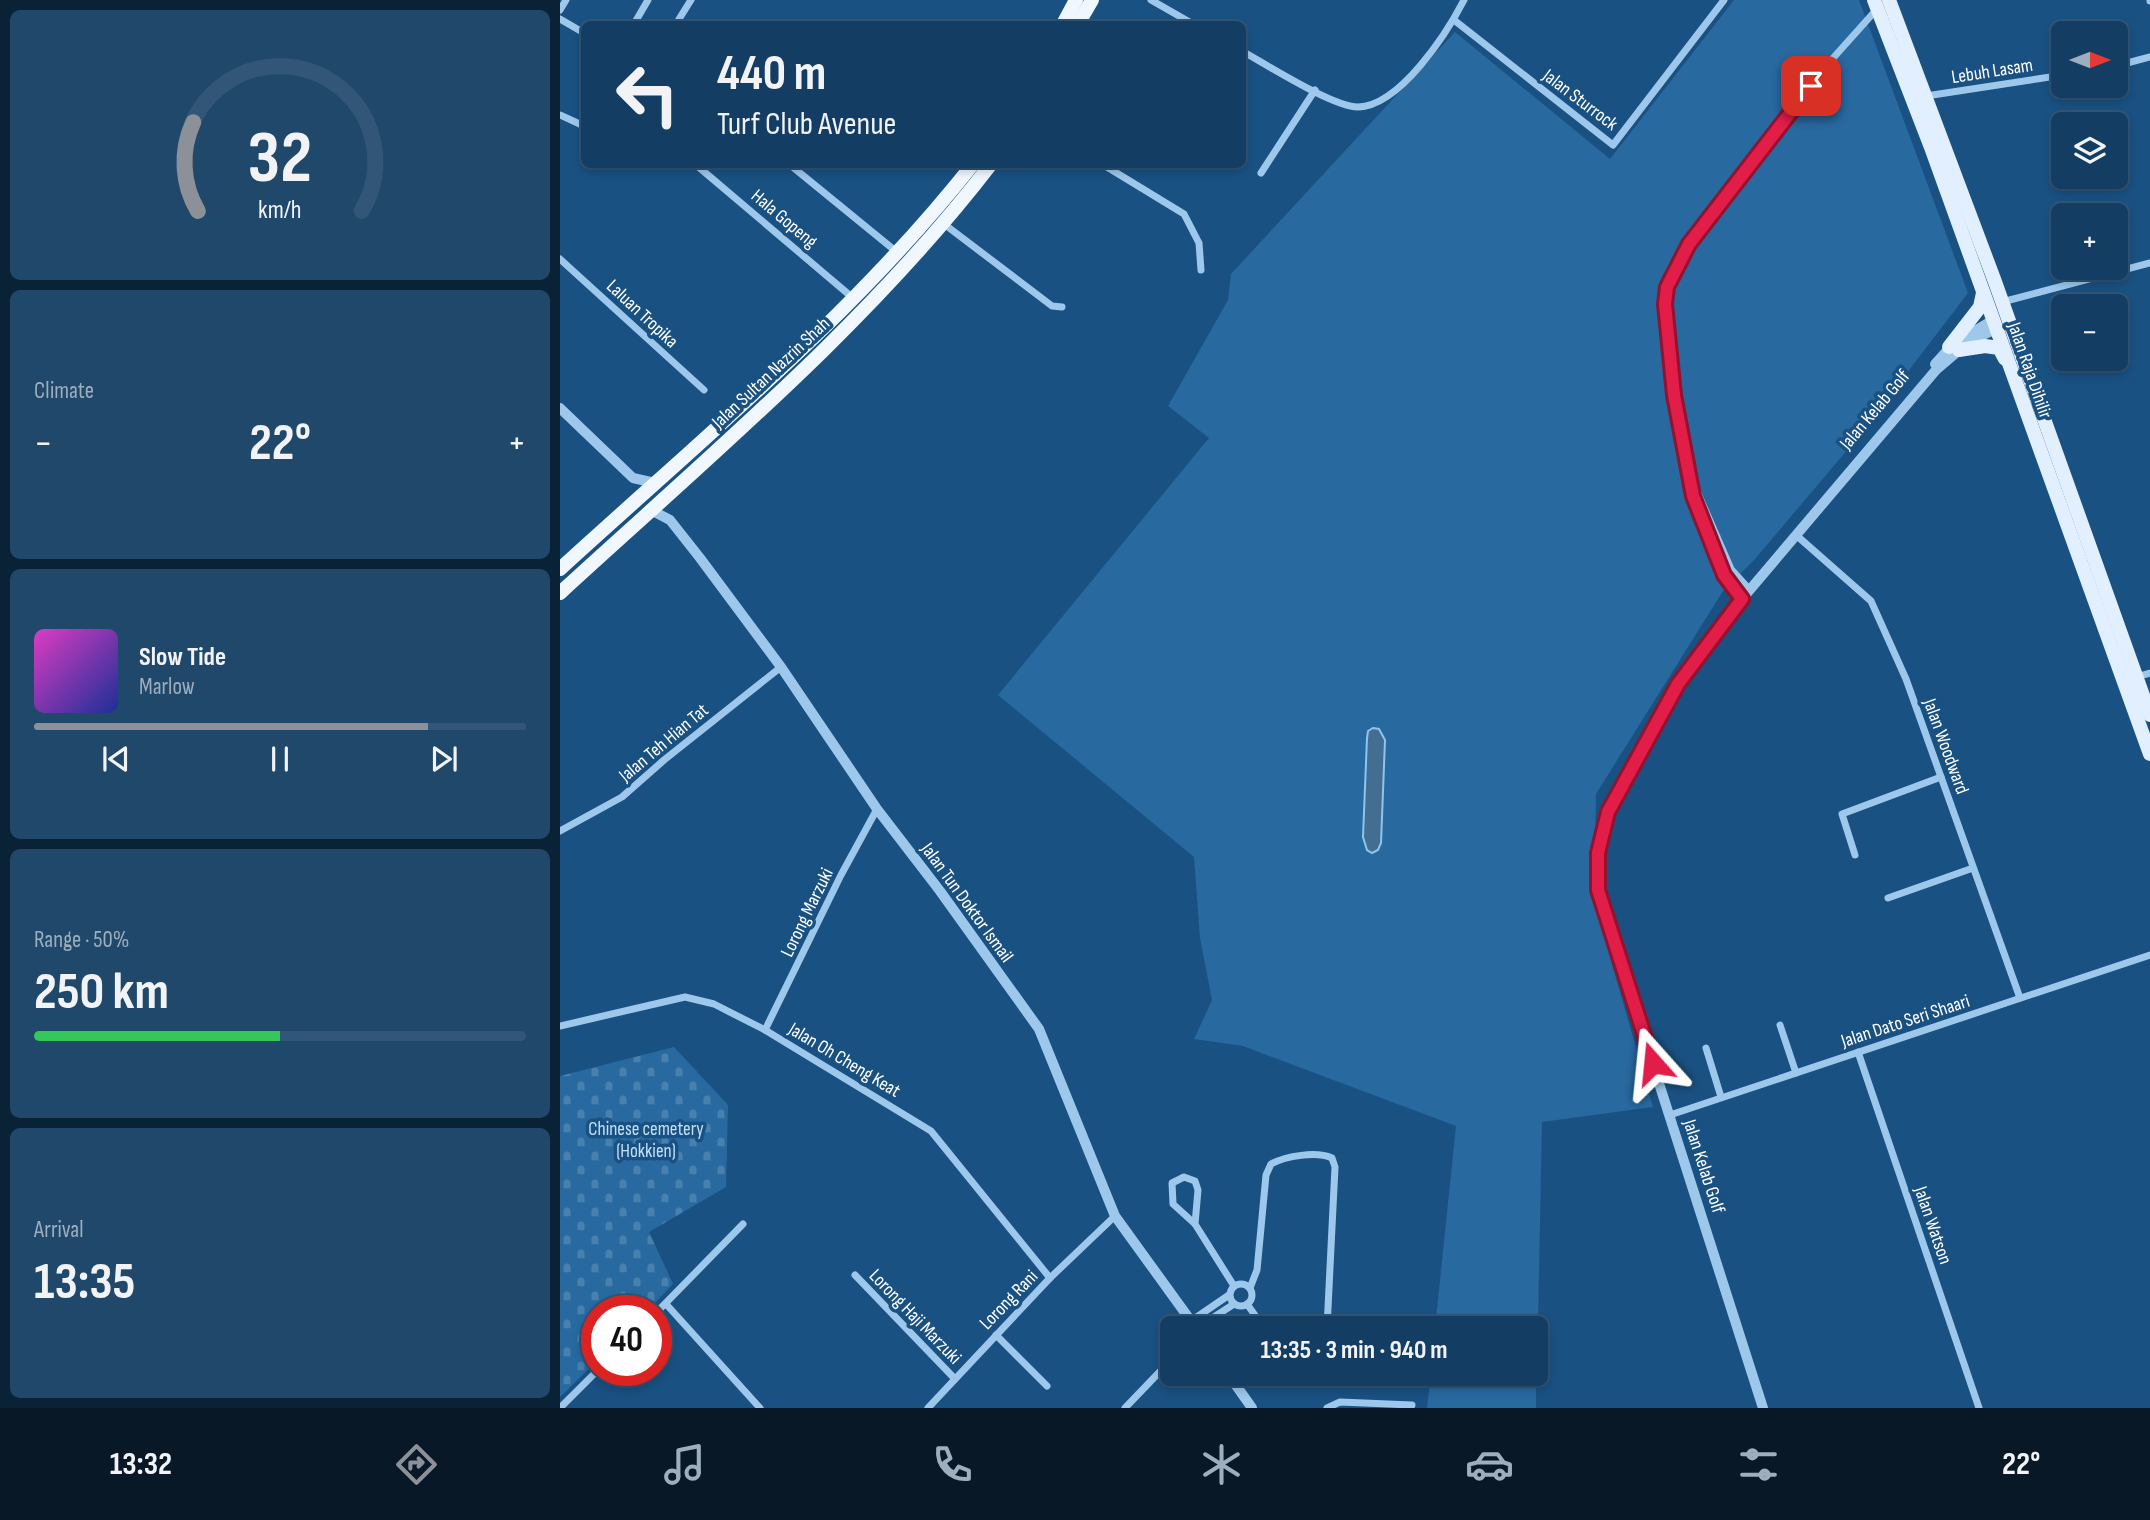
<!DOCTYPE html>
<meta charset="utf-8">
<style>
body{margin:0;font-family:"Sofia Sans Condensed",sans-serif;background:#20486b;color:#f1f3f6;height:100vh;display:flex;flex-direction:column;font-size:26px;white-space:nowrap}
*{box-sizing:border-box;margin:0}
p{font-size:23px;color:#9daebe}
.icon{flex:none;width:38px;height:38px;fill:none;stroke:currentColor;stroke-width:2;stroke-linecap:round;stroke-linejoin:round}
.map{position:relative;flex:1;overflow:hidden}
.drawer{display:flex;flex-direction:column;gap:10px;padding:10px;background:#0a2236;width:560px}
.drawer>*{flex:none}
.top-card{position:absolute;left:21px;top:21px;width:665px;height:147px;border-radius:10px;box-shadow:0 4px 10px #0003,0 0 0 2px #325677;background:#133d62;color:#f1f3f6;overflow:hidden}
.needle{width:46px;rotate:90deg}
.controls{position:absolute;left:1491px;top:21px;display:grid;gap:14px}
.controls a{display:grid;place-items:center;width:77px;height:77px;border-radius:10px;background:#133d62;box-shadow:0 4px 10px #0003,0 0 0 2px #325677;font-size:35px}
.speed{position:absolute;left:21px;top:1295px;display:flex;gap:14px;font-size:35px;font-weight:700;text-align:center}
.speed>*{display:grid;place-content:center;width:91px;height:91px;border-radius:50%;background:#133d62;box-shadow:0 4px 10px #0003,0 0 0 2px #325677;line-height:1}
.speed .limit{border:10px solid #d22;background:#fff;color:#111}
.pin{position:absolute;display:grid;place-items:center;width:60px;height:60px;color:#fff;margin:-30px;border-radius:14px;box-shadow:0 4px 10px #0006}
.me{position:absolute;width:77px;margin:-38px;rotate:342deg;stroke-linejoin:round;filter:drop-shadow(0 0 5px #0008)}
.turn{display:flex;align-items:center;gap:24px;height:147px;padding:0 21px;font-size:32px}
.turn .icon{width:91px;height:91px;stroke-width:2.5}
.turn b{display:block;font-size:49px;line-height:60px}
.big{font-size:52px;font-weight:700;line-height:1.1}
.drawer .widget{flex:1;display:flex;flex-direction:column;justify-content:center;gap:10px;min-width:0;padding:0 24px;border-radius:10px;background:#20486b}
.drawer .dial{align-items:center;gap:0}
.dial svg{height:182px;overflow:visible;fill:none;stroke:#325677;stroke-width:7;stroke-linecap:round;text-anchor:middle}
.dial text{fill:#f1f3f6;stroke:none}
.song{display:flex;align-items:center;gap:21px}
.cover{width:84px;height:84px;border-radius:10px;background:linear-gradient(135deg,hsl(310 70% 55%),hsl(230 70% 35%))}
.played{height:7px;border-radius:4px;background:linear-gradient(90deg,#8c9099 80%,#325677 80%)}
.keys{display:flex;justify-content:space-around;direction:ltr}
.heat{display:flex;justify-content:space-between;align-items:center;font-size:38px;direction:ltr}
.charge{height:10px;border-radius:5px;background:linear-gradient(90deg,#34c759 50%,#325677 0)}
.trip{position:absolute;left:600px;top:1316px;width:388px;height:70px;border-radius:10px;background:#133d62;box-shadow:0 4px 10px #0003,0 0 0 2px #325677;font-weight:700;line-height:70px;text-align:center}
.tab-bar{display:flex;height:112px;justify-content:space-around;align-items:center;background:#081827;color:#9daebe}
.tab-bar .icon{width:49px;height:49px}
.tab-bar .current{color:#8c9099}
.tab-bar b{font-size:32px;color:#f1f3f6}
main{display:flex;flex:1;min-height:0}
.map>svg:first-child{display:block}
.cemetery{fill:url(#cemetery-stones)}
.pitch{fill:#2869a0}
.water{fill:#446d92;stroke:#8fc4ee;stroke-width:2}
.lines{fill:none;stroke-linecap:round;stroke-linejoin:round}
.minor{stroke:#9dc8eb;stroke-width:7}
.tertiary{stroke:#9dc8eb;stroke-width:10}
.primary{stroke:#e1efff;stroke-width:14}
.trunk{stroke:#f0f7ff;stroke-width:14}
.route-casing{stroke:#92132f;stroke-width:18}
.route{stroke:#e11d48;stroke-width:12}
.labels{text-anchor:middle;stroke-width:7;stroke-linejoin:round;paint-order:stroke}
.street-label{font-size:19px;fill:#fff;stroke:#195182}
.park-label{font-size:19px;fill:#c2e0f9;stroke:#195182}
</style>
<main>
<section class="drawer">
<div class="widget dial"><svg viewBox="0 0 100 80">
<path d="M14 69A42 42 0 1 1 86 69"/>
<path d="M14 69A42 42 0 0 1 12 30" stroke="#8c9099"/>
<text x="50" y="56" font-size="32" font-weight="700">32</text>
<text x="50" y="72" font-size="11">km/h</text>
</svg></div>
<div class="widget"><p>Climate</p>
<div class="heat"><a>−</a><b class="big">22°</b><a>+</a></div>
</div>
<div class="widget">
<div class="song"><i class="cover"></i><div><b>Slow Tide</b><p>Marlow</p></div></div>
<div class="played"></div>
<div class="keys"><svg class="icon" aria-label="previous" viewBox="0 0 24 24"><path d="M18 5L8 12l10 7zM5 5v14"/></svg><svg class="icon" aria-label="pause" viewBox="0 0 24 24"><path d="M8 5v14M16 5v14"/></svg><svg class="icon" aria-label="next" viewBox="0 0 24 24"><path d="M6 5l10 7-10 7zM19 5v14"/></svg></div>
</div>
<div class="widget"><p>Range · 50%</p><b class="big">250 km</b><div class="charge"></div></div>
<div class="widget"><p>Arrival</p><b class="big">13:35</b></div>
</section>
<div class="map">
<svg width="1590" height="1408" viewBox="0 0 1590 1408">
<defs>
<pattern id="cemetery-stones" width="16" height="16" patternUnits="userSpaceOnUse" patternTransform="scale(1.75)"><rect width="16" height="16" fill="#2869a0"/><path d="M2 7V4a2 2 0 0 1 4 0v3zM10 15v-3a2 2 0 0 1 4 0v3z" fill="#4880ae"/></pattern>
</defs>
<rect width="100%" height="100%" fill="#195182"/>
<path class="cemetery" d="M 114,1047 L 168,1105 L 166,1187 L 89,1232 L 113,1284 L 87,1311 L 37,1311 L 37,1361 L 0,1397 L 0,1076 Z"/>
<g class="pitch">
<path d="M 1174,0 L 1299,0 L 1408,293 L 1294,442 L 1195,559 L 1163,591 L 1036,794 L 1034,901 L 1093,1107 L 982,1122 L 977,1369 L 976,1328 L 875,1328 L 896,1126 L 683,1046 L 634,1039 L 652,1000 L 640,938 L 634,857 L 438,695 L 649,438 L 608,406 L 668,300 L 671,274 L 895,32 L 1050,159 Z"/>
<path d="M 871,1374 L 976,1374 L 976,1408 L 867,1408 Z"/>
</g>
<path class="water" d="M 813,728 L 819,729 L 825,740 L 821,843 L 818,850 L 812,853 L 807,850 L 803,837 L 807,738 L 808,731 Z"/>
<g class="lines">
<g class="minor">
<path d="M 591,0 L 633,24"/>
<path d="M 1590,0 L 1590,1"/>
<path d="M 0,10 L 6,0"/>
<path d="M 0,19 L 24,33"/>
<path d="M 894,20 L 1053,145 L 1164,0"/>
<path d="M 74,24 L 88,0"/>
<path d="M 116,24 L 131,0"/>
<path d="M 237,24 L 238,24"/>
<path d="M 682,51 C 707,65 773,107 798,107 C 840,106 887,33 904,0"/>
<path d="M 1556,66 L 1590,57"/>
<path d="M 1366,96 L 1503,75"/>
<path d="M 0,115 L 24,126"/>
<path d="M 88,164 L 98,164"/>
<path d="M 135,164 L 293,298"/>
<path d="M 229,164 L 338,253"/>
<path d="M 542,164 L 624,214 L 639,243 L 641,270"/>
<path d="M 701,173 L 755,90"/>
<path d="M 384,224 L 492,306 L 502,307"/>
<path d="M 0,259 L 144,390"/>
<path d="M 1442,302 L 1590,263"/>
<path d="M 1133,482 L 1171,569 L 1190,590"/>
<path d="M 1236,535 L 1311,601 L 1346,679 L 1460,998"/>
<path d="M 1182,599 L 1164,575 L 1133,496 L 1113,395 L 1105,304 L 1107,287 L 1129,244 L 1266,66 L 1317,9"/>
<path d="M 1576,677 L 1590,673"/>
<path d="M 0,831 L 62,797 L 104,760 L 221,667"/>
<path d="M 1295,855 L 1282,814 L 1381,777"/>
<path d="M 1328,898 L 1413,868"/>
<path d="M 1220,1025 L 1236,1073"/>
<path d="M 0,1026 L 125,997 L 154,1004 L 205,1030 L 371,1131 L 490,1278"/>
<path d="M 205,1030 L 281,875 L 317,809"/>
<path d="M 1146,1048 L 1161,1097"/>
<path d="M 1298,1052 L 1419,1408"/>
<path d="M 1110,1115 L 1590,955"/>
<path d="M 635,1224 L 638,1190 L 635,1181 L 624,1177 L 612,1183 L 613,1204 L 635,1224 L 674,1286"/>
<path d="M 295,1275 L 395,1379"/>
<circle cx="681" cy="1295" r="11"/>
<path d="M 690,1288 L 697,1270 L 706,1175 L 711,1164 C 726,1156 756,1151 772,1158 L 775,1167 L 767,1328"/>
<path d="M 106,1304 L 200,1408"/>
<path d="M 687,1304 L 704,1328"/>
<path d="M 96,1313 L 183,1224"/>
<path d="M 631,1321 L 669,1295"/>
<path d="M 637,1328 L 674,1304"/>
<path d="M 436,1335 L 487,1386"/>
<path d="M 0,1408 L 38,1370"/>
<path d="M 368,1408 L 490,1278 L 555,1216"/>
<path d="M 565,1408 L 612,1359"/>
<path d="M 767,1408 L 780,1402 L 852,1405"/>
</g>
<g class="tertiary">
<path d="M 1375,364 L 1393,344 L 1433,320"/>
<path d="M 0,408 L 73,478 L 95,483"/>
<path d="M 91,510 L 110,520 L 140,558 L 221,667 L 317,809 L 380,891 L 479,1029 L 555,1216 L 636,1328"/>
<path d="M 668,1374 L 692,1408"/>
<path d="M 1203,1408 L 1055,946 L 1038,890 L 1038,853 L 1048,812 L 1118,684 L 1182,599 L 1376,370 L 1410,341 L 1436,329"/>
</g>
<g class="primary">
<path d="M 1314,0 L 1372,150 L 1590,754"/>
<path d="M 1329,0 L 1434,279 L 1590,715"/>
<path d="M 1389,347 L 1420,307 L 1423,293"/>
<path d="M 1399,350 L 1425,346 L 1439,348 L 1445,359"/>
</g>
<g class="trunk">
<path d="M 503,24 L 516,0"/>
<path d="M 518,24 L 532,0"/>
<path d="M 0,569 C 142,439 293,316 413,164"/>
<path d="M 0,593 C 148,457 308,324 431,164"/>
</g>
</g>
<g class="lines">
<g class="route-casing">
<path id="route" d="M 1093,1063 L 1038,890 L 1038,853 L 1048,812 L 1118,684 L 1182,599 L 1164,575 L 1133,496 L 1114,395 L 1105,304 L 1107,287 L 1129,244 L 1251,86"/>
</g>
<use href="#route" class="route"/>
</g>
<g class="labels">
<g class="street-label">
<text transform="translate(1432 70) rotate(-9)" y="7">Lebuh Lasam</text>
<text transform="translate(1021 99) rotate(37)" y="7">Jalan Sturrock</text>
<text transform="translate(225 218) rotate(40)" y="7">Hala Gopeng</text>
<text transform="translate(83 313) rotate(43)" y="7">Laluan Tropika</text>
<text transform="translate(1471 370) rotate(71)" y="7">Jalan Raja Dihilir</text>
<text transform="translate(210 372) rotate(-43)" y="7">Jalan Sultan Nazrin Shah</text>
<text transform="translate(1314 409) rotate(-50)" y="7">Jalan Kelab Golf</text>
<text transform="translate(103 742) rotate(-40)" y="7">Jalan Teh Hian Tat</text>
<text transform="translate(1387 746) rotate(70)" y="7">Jalan Woodward</text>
<text transform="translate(408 902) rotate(54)" y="7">Jalan Tun Doktor Ismail</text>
<text transform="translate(246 912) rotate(-64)" y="7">Lorong Marzuki</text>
<text transform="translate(1345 1020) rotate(-18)" y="7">Jalan Dato Seri Shaari</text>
<text transform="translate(285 1059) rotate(31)" y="7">Jalan Oh Cheng Keat</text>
<text transform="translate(1145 1166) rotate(72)" y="7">Jalan Kelab Golf</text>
<text transform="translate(1374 1225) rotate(71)" y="7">Jalan Watson</text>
<text transform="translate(448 1299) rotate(-46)" y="7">Lorong Rani</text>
<text transform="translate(356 1316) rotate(46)" y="7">Lorong Haji Marzuki</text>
</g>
<g class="park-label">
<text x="86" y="1135">Chinese cemetery<tspan x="86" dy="22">(Hokkien)</tspan></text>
</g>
</g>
</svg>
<div class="controls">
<a><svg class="needle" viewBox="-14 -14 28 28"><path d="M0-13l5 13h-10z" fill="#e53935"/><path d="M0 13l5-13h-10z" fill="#9daebe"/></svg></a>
<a><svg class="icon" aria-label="layers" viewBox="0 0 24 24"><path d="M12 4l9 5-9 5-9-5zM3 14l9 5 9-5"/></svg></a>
<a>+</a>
<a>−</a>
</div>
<div class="speed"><div class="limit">40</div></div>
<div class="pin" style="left:1251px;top:86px;background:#d93025"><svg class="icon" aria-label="arrive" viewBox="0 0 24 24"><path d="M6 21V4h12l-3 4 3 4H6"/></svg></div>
<svg class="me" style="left:1093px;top:1063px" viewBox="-20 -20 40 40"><path d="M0-17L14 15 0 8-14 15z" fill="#e11d48" stroke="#fff" stroke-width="4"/></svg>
<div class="trip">13:35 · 3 min · 940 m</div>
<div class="top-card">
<div class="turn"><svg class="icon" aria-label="left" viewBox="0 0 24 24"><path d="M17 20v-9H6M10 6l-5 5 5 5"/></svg><div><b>440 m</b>Turf Club Avenue</div></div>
</div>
</div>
</main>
<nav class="tab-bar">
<b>13:32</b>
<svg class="icon current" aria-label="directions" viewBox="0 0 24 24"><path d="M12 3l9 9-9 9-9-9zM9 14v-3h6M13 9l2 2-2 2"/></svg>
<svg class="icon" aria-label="music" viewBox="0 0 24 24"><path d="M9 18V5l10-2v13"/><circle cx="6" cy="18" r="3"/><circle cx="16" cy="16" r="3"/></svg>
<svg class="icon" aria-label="phone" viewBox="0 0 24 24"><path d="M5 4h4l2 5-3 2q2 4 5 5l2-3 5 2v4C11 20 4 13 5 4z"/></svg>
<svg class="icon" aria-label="climate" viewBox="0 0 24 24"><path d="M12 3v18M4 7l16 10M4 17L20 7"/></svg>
<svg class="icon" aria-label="car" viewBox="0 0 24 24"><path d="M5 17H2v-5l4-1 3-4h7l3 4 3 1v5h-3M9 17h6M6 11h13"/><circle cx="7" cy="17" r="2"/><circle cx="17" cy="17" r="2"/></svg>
<svg class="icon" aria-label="filters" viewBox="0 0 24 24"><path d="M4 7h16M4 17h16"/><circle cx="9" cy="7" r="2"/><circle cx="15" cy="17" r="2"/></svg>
<b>22°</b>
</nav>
